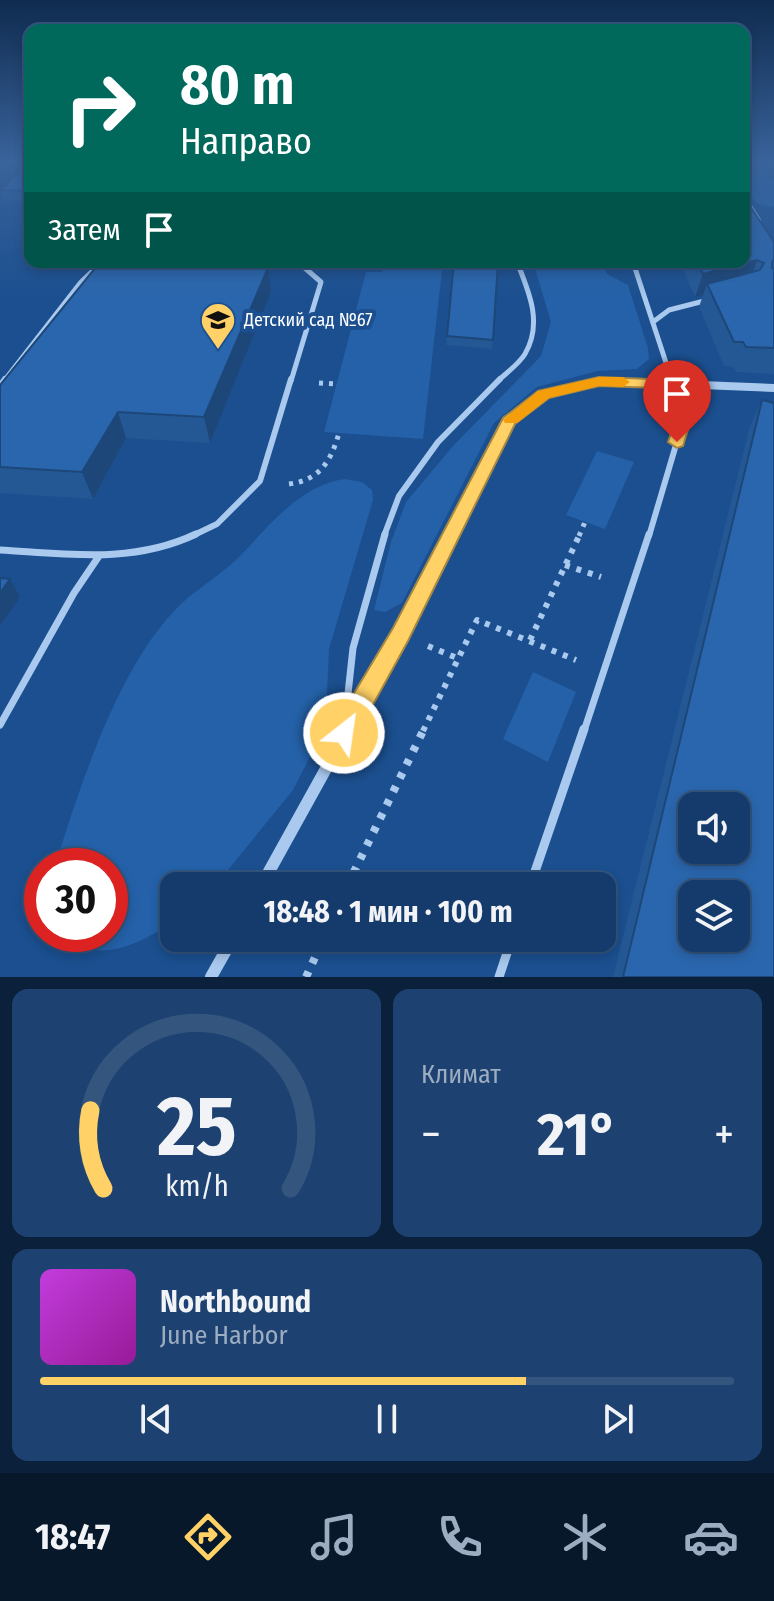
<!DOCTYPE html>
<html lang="ru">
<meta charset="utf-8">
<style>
body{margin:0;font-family:"Fira Sans Condensed",sans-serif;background:#1d4271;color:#f1f3f6;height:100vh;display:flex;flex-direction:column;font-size:30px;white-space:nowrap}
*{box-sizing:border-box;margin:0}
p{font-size:26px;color:#9dadc1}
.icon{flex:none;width:44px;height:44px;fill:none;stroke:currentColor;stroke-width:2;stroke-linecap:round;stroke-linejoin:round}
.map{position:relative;height:977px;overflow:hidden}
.drawer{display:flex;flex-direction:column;gap:12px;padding:12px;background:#0b203b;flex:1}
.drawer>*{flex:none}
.banner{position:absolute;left:24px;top:24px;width:726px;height:244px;border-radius:16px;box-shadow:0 4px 12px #0003,0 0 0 2px #33557e;background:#00695c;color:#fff;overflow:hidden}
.fabs{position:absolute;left:678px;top:792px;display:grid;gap:16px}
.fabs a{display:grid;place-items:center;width:72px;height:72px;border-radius:16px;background:#143b6b;box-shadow:0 4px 12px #0003,0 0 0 2px #33557e;font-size:40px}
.speed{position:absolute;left:24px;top:848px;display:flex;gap:16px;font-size:40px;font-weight:700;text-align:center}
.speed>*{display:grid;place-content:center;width:104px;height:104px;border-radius:50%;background:#143b6b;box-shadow:0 4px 12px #0003,0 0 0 2px #33557e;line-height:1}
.speed .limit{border:12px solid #d22;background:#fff;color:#111}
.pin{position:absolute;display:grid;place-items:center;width:68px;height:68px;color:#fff;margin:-82px -34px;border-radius:50% 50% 50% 0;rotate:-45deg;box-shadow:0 0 8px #0007}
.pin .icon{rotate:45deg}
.me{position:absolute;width:88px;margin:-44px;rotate:30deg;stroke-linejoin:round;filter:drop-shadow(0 0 6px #0008)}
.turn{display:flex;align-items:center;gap:28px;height:168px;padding:0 24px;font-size:36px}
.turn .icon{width:104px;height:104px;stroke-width:2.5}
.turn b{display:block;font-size:56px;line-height:68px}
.then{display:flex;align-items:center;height:76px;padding:0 24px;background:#0003;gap:16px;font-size:30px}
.big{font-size:60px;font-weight:700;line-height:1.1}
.drawer .card{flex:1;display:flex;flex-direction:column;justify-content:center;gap:12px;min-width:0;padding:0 28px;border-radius:16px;background:#1d4271}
.drawer .dial{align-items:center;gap:0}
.dial svg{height:208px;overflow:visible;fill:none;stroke:#33557e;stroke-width:7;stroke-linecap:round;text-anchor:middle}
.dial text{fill:#f1f3f6;stroke:none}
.song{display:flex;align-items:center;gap:24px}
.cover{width:96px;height:96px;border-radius:12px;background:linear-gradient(135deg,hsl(290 70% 55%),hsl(300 70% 35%))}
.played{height:8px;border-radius:4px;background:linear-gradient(90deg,#ffd166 70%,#33557e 70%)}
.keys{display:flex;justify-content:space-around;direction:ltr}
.heat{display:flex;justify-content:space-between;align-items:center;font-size:44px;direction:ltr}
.drawer .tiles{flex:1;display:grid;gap:12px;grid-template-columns:1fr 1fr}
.card:last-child{grid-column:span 2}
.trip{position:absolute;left:160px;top:872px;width:456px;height:80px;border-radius:16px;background:#143b6b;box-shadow:0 4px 12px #0003,0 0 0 2px #33557e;font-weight:700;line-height:80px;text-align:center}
.tab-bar{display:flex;height:128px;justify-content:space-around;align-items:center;background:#08182b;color:#9dadc1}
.tab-bar .icon{width:56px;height:56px}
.tab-bar .current{color:#ffd166}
.tab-bar b{font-size:36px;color:#f1f3f6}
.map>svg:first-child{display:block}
.green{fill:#2461a8}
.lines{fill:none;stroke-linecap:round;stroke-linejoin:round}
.path-far4{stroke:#a9c9ee;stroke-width:3;stroke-dasharray:2 4;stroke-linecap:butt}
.path-far3{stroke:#a9c9ee;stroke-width:4;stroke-dasharray:3 5;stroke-linecap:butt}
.path-far2{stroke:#a9c9ee;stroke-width:5;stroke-dasharray:4 6;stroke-linecap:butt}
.path-far1{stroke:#a9c9ee;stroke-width:6;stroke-dasharray:5 7;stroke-linecap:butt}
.path{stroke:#a9c9ee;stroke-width:8;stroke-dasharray:6 9;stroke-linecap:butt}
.service-far4{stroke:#a9c9ee;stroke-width:4}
.service-far3{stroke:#a9c9ee;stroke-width:5}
.service-far2{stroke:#a9c9ee;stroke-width:6}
.service-far1{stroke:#a9c9ee;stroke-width:7}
.service{stroke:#a9c9ee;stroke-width:9}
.minor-far3{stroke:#a9c9ee;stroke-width:6}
.minor-far2{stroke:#a9c9ee;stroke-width:8}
.minor-far1{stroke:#a9c9ee;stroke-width:10}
.minor{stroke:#a9c9ee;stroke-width:12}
.wall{fill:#245895}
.shaded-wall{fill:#1d4779}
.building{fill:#2a66ad;stroke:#1d4779;stroke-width:2;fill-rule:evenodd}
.route{fill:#ffd166;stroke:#a68842;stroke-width:2}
.slow{fill:#f59e0b}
.labels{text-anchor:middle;stroke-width:8;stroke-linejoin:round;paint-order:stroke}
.far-poi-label{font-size:18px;fill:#fff;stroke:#1b4f8f;text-anchor:start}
</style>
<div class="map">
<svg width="774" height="977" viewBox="0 0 774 977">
<rect width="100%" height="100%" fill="#1b4f8f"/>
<g class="green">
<path d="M 744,161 L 759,161 L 774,180 L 774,207 L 757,204 L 744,185 Z"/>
<path d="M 384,262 L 443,262 L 423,439 L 324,432 L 366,272 L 382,272 Z"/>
<path d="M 533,262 L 602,262 L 607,274 L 628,285 L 648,348 L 649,359 L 637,369 L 598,371 L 537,387 L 494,423 L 402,603 L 385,612 L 374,610 L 391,542 L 406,502 L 453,446 L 541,356 L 551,322 Z"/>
<path d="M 597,451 L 634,462 L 605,529 L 566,515 Z"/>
<path d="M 345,479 L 362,482 L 372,490 L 373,500 L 329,649 L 326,717 L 312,753 L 293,790 L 215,886 L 174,886 L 174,920 C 146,942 94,968 66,934 L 110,934 L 110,866 L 55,866 C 80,786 116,674 173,612 C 192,591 219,577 239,557 C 269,526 300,485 345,479 Z"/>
<path d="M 533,672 L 576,692 L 548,762 L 503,739 Z"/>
</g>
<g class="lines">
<path class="path-far4" d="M 771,161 L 774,165"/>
<path class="path-far3" d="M 338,322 L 353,323"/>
<g class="path-far2">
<path d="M 319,383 L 336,384"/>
<path d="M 289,484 C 320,480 331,461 339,433"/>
<path d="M 579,536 L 585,522"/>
</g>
<g class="path-far1">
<path d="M 565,565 L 601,577"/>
<path d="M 530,640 L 580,534"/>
<path d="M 428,646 L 457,658"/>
<path d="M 423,731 L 477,620 L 576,660"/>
</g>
<g class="path">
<path d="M 347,886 L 424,729"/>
<path d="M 306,977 L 324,938"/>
</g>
<path class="service-far4" d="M 744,196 L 759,220"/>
<g class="service-far3">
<path d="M 633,262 L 672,381"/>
<path d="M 653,322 L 669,310 L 708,300"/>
<path d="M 4,381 L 81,282 L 102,262"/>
<path d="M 291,381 L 321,282 L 298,262"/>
<path d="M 498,381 C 506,373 519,364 525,354 C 543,323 529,292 517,262"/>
</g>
<g class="service-far2">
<path d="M 672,379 L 673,383"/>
<path d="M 0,386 L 5,379"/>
<path d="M 192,536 L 217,524 L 260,481 L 291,379"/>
<path d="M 384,536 L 399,496 L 438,442 L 500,379"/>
<path d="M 649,536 L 694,384"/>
</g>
<g class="service-far1">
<path d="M 0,550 C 68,554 133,564 196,534"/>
<path d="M 0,725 L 74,593 L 99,556"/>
<path d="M 344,730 L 353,648 L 385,534"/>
<path d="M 584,731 L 649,534"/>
</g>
<g class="service">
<path d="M 530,886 L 584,729"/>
<path d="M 499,977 L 512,938"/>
</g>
<path class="minor-far3" d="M 598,381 L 604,381"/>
<path class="minor-far2" d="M 450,536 L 509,421 L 543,394 L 599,381 L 774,388"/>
<path class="minor-far1" d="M 346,731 L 451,534"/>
<g class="minor">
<path d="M 261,886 L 348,729"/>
<path d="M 211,977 L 233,938"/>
</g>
</g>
<g class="wall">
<path d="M 0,161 L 30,161 L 30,201 L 4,200 L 0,190 L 29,164 L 0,189 Z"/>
<path d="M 774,242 L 774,374 L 736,372 L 733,367 L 724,366 L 699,307 L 703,295 L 695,297 L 680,262 L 744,262 Z"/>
<path d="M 220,262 L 218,266 L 271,292 L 210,443 L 126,438 L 93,499 L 0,493 L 0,385 Z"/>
<path d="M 454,262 L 493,340 L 492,349 L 446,345 Z"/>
<path d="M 762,400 L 774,977 L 613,977 L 750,426 Z"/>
</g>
<g class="shaded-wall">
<path d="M 17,161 L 27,161 L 28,164 L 0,189 L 0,175 Z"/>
<path d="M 757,260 L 749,283 L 707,284 L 703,295 L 695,297 L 703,274 Z"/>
<path d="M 202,262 L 220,262 L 205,289 L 200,265 Z"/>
<path d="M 268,268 L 271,292 L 210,443 L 204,417 Z"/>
<path d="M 118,412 L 126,438 L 93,499 L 82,472 Z"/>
<path d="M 10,579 L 20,597 L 0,626 L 0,593 Z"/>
</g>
<g class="building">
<path d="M 0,161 L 17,161 L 0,175 Z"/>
<path d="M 30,163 L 30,191 L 0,190 Z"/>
<path d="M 744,197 L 774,242 L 774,260 L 772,262 L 772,268 L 774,269 L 774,348 L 746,347 L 743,342 L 734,342 L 707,284 L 760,270 L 764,263 L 757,260 L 703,274 L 697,262 L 744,262 Z"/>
<path d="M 100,262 L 202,262 L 200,265 L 268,268 L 204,417 L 118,412 L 82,472 L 0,467 L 0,385 Z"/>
<path d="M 454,262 L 498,262 L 493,340 L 447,336 Z"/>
<path d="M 762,400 L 774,403 L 774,977 L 623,977 ZM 692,806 L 736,806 L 736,850 L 692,850 ZM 692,894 L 736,894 L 736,938 L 692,938 Z"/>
<path d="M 0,578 L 10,579 L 0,593 Z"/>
</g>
<linearGradient id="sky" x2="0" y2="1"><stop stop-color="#0f2b4f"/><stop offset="0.54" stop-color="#39639b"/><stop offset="1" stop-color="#39639b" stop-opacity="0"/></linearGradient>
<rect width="774" height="298" fill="url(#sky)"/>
<path class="route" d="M 599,377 L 700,381 L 702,384 L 683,446 L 677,448 L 668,442 L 685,389 L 599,386 L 549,398 L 515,424 L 408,641 L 353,741 L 344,745 L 335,741 L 332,733 L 335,725 L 393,628 L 503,418 L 538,391 Z"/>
<path class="slow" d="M 599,377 L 623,377 L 630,382 L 623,387 L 599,386 L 549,398 L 517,423 L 505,423 L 503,420 L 538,391 Z"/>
<defs>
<g id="school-pin" transform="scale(1.8)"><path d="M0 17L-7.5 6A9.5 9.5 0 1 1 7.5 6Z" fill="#ffd166" stroke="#1b4f8f"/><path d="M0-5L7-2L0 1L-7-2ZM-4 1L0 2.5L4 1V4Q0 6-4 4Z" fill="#111"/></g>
</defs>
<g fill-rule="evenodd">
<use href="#school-pin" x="218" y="320"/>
</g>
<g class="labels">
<g class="far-poi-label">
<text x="244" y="326">Детский сад №67</text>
</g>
</g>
</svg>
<div class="fabs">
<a><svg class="icon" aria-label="sound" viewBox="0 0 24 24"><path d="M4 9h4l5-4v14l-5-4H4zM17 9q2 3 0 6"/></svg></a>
<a><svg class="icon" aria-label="layers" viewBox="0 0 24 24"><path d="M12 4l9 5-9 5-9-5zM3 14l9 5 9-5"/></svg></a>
</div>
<div class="speed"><div class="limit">30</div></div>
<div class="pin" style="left:677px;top:442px;background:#d93025"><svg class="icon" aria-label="arrive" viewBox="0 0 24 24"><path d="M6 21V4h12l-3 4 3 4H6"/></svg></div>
<svg class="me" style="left:344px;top:733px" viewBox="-20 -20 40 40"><circle r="17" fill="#ffd166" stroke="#fff" stroke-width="3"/><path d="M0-11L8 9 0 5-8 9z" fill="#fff"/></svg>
<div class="trip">18:48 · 1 мин · 100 m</div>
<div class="banner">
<div class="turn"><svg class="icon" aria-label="right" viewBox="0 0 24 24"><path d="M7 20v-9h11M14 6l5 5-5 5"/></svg><div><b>80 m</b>Направо</div></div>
<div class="then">Затем<svg class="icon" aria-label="arrive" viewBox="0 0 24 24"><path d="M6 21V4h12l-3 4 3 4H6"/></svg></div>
</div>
</div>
<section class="drawer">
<div class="tiles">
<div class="card dial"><svg viewBox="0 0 100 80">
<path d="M14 69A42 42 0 1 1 86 69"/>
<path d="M14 69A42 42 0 0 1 9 39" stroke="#ffd166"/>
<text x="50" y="56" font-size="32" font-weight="700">25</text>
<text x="50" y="72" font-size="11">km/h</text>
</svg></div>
<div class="card"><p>Климат</p>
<div class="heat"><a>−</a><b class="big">21°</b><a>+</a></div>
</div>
<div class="card">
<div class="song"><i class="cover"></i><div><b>Northbound</b><p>June Harbor</p></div></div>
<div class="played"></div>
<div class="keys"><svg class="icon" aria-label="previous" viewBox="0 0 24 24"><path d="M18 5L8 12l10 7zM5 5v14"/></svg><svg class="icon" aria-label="pause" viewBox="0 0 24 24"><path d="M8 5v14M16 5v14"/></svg><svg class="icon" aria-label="next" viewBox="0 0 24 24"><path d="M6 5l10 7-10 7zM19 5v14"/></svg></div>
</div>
</div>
</section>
<nav class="tab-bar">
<b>18:47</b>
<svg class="icon current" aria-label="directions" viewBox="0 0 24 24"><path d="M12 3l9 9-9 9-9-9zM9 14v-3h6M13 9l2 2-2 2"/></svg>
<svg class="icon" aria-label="music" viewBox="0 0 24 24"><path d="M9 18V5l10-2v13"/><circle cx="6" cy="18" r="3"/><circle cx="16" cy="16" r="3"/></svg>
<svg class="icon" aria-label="phone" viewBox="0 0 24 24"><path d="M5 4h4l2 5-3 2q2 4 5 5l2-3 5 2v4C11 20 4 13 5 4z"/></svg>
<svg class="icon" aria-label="climate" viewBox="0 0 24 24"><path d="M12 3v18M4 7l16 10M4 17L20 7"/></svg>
<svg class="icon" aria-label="car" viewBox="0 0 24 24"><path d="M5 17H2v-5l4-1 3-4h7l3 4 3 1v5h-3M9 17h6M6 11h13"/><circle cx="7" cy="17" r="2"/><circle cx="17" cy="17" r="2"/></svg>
</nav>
